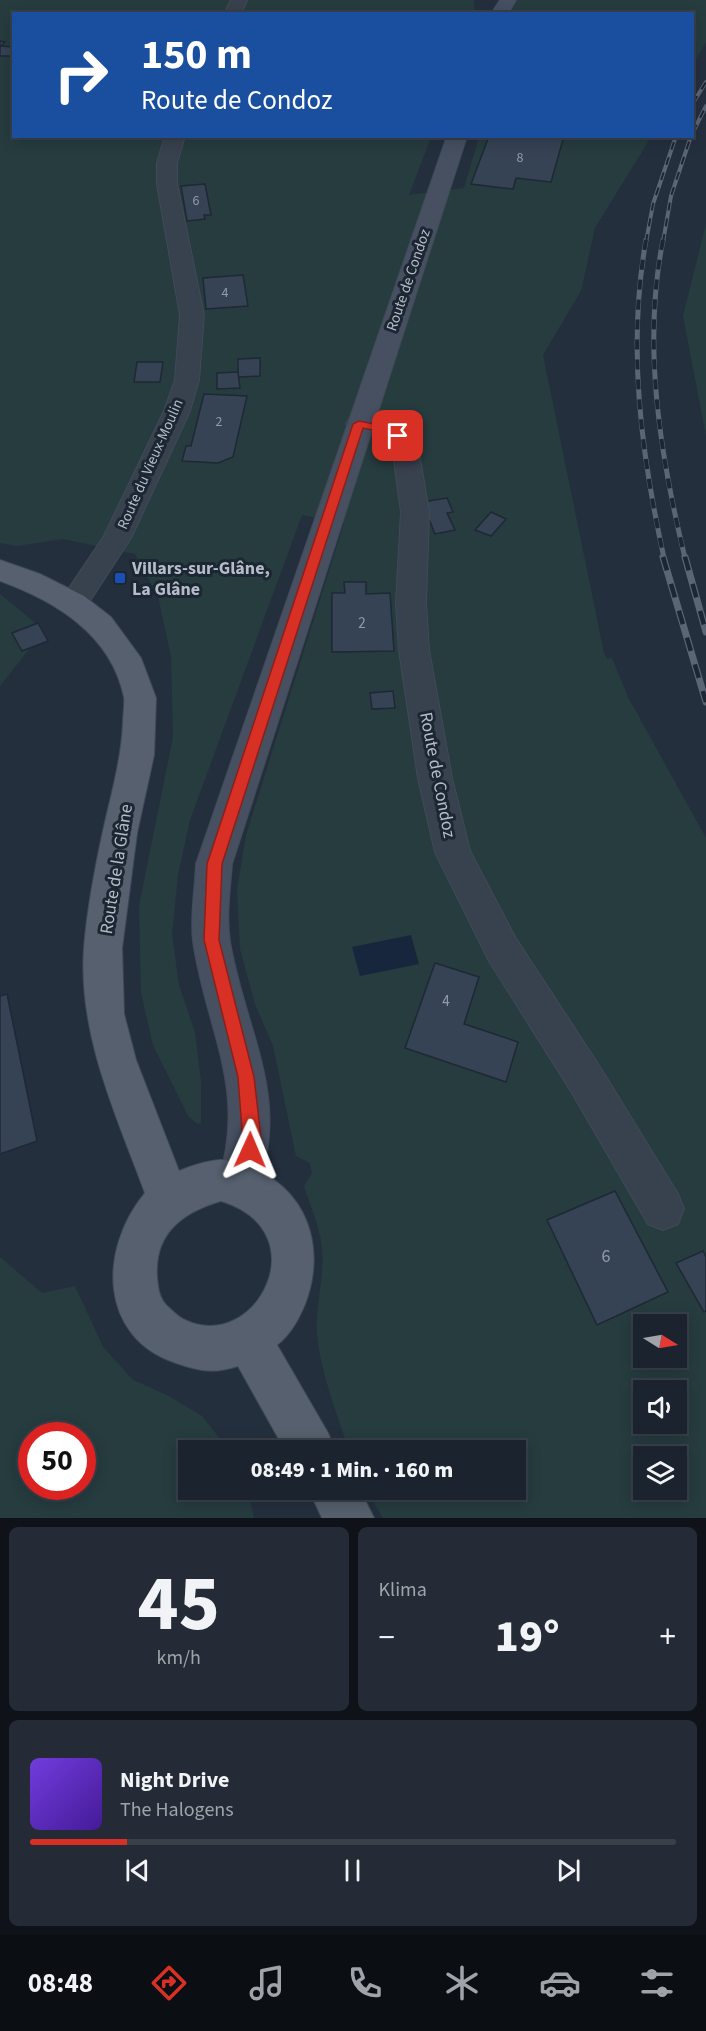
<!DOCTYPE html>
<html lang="de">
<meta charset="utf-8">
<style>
body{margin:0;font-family:"Source Sans 3",sans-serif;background:#242b36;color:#f1f3f6;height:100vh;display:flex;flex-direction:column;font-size:22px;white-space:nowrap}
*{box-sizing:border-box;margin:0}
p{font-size:20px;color:#a0a4aa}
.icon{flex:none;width:33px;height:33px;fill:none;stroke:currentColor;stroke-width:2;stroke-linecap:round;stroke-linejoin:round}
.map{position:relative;height:1518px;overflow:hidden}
.panel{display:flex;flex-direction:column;gap:9px;padding:9px;background:#0f1319;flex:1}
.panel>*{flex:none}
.banner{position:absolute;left:12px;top:12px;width:682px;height:126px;border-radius:0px;box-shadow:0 3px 15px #0003,0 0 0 2px #39404a;background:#1a4fa0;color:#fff;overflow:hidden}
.needle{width:39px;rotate:101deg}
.fabs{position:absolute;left:633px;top:1314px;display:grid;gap:12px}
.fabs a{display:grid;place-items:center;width:54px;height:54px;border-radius:0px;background:#1b232e;box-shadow:0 3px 15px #0003,0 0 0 2px #39404a;font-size:30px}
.speed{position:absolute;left:18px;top:1422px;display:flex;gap:12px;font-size:30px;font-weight:700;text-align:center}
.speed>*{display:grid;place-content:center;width:78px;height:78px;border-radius:50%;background:#1b232e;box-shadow:0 3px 15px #0003,0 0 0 2px #39404a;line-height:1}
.speed .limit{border:9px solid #d22;background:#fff;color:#111}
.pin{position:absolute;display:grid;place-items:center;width:51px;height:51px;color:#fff;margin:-26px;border-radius:12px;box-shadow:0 3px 9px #0006}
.me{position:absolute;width:66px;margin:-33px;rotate:1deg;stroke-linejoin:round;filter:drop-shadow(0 0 4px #0008)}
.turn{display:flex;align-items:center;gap:21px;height:126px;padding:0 30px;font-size:27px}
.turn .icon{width:78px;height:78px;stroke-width:2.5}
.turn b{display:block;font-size:42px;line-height:51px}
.big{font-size:45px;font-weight:800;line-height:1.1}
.panel .widget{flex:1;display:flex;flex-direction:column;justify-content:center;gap:9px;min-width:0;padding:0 21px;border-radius:9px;background:#242b36}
.panel .dial{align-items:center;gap:0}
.dial b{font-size:78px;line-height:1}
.song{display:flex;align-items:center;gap:18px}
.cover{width:72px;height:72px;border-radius:9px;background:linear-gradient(135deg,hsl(260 70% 55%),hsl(260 70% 35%))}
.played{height:6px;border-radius:3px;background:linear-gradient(90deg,#d93025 15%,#39404a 15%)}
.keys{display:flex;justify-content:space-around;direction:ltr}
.heat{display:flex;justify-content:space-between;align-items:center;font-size:33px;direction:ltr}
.panel .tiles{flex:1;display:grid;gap:9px;grid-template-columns:1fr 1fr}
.widget:last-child{grid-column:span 2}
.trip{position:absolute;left:178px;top:1440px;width:348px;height:60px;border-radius:0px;background:#1b232e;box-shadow:0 3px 15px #0003,0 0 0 2px #39404a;font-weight:800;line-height:60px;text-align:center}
.menu{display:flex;height:96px;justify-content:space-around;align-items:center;background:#0b0e12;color:#a0a4aa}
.menu .icon{width:42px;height:42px}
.menu .current{color:#d93025}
.menu b{font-size:27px;color:#f1f3f6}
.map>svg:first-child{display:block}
.green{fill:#263c3f;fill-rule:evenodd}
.water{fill:#17263c}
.building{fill:#364354;stroke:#1f2835;stroke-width:1.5}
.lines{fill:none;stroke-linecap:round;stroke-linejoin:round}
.minor-casing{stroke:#414a57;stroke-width:2}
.secondary-casing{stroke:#414a57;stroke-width:2}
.primary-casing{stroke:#414a57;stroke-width:2}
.minor{fill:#38414e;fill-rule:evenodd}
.secondary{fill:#465061;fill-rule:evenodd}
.primary{fill:#56606e;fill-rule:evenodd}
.rail-far2-casing{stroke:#5a6575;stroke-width:4}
.rail-far1-casing{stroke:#5a6575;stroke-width:5}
.rail-casing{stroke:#5a6575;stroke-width:7}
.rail-far2{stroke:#1d2633;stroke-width:2;stroke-dasharray:8;stroke-linecap:butt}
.rail-far1{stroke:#1d2633;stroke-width:4;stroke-dasharray:10;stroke-linecap:butt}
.rail{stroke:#1d2633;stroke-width:4.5;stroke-dasharray:14;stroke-linecap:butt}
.route{fill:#d93025;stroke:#8d1f18;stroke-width:1.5}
.transit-dot{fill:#1a4fb4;stroke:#1d2633;stroke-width:2}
.labels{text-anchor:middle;stroke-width:6;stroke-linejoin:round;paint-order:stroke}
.far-number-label{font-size:14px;fill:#929caa}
.far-street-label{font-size:15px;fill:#b4bcc9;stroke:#1d2633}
.number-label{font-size:15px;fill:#929caa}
.poi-label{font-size:18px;font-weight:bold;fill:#b4bcc9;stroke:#1d2633;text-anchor:start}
.street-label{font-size:18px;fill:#b4bcc9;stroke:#1d2633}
.near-number-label{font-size:18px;fill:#929caa}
</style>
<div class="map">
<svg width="706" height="1518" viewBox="0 0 706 1518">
<rect width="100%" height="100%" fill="#242f3e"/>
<g class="green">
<path d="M 0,0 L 474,0 L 475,13 L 14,14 L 14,136 L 431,137 L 409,195 L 464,188 L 479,137 L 651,137 L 595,228 L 581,291 L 543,355 L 604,653 L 607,659 L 612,658 L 628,697 L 706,838 L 706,1518 L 383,1518 L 366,1490 L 516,1490 L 516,1450 L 349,1450 C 337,1415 324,1381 318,1344 C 313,1311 325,1280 322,1248 C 320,1227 310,1205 304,1186 L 312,1173 L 310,1163 L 296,1156 L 273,1046 L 255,1004 L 240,949 L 237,890 L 246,835 L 344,523 L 302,515 L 190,820 L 178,875 L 172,934 L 179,985 L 195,1032 L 201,1081 L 201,1123 L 197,1124 L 188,1116 L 153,1045 L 141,993 L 139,906 L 173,737 L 171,657 L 158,596 L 135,554 L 63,539 L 17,546 L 0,543 ZM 644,1324 L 676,1324 L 676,1358 L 644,1358 ZM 644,1390 L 676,1390 L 676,1424 L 644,1424 ZM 644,1456 L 676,1456 L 676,1490 L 644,1490 Z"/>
<path d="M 517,0 L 706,0 L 706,42 L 693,65 L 693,14 L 510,13 Z"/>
<path d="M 706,224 L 706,436 L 683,316 Z"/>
<path d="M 0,594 L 33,621 L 41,634 L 0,686 Z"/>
<path d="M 0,1257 L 42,1293 L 75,1286 L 103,1347 L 133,1380 L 167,1395 L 202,1416 L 229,1450 L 189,1450 L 189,1490 L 248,1490 L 254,1518 L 0,1518 ZM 32,1436 L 82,1436 L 82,1486 L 32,1486 Z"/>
</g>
<path class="water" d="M 411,935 L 419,964 L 360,976 L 352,947 Z"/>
<g class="building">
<path d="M 0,41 L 5,42 L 1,46 L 14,47 L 11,56 L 0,56 Z"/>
<path d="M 489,136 L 564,136 L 551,182 L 516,178 L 513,189 L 471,184 Z"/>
<path d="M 205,184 L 211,215 L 204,215 L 205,219 L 187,221 L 181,186 Z"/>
<path d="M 243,275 L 248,306 L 206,309 L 203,278 Z"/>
<path d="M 260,358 L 260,376 L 238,377 L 238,359 Z"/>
<path d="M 137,362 L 163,362 L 160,382 L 134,382 Z"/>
<path d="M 238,372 L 240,388 L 217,389 L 217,373 Z"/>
<path d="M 204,394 L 247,396 L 233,457 L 218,463 L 182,461 L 186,446 L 191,446 Z"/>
<path d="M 447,498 L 453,512 L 447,513 L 455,530 L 435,534 L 422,502 Z"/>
<path d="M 491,512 L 506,519 L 491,536 L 475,530 Z"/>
<path d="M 344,582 L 366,582 L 366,594 L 390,593 L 394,651 L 332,652 L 332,593 L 345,593 Z"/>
<path d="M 38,623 L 48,641 L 22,651 L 12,633 Z"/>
<path d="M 393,691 L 395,708 L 372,709 L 370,693 Z"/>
<path d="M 435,963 L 479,977 L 464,1024 L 518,1042 L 506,1082 L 405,1048 Z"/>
<path d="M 7,994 L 37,1141 L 0,1154 L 0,996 Z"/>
<path d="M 615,1191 L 668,1292 L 597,1325 L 547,1220 Z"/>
<path d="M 703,1251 L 706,1257 L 706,1311 L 704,1312 L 676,1263 Z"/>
</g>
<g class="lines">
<g class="minor-casing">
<g id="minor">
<path d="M 231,0 L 247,0 L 241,14 L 224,14 Z"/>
<path d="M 165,136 L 185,136 L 177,163 L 177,184 L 204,315 L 199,380 L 190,411 L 131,538 L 84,610 L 74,613 L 64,610 L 59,603 L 104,536 L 164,411 L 175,380 L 180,315 L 157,184 L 157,163 Z"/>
<path d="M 359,416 L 395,423 L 407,431 L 419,453 L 429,512 L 426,603 L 429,650 L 452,778 L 470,851 L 515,937 L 600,1067 L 678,1194 L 684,1209 L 678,1224 L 663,1230 L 648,1224 L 572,1093 L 489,961 L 435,852 L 418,778 L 399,650 L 396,603 L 401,512 L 393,453 L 387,442 L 378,436 L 350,430 L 346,424 L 350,418 Z"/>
</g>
</g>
<g class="secondary-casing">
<g id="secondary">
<path d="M 500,0 L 516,0 L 508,14 L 491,14 Z"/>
<path d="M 447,136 L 467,136 L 232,864 C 230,890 226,916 230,942 C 246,1035 294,1100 254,1197 L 239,1203 L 224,1197 L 218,1182 C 248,1088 206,1031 193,941 C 190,916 195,890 196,864 Z"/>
</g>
</g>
<g class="primary-casing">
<g id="primary">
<path d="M 0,560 L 40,574 L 84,596 L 111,617 L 141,658 L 156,698 L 154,755 L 137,833 L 122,948 L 124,1014 L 136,1060 L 179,1171 C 191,1166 206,1161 219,1160 C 227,1159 237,1164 245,1166 C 307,1185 327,1248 305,1304 C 299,1319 290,1335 277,1345 L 328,1433 L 335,1450 L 285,1450 L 238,1366 C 214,1374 199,1371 176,1363 C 98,1337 99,1249 145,1193 C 116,1114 78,1035 84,948 C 87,910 95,868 103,831 C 111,795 121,761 123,724 C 123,715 125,705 124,697 C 111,634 55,601 0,581 ZM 221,1201 C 320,1231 256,1354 185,1320 C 178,1317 173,1311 167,1306 C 159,1298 158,1288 157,1277 C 154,1233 183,1212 221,1201 Z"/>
<path d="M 309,1490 L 360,1490 L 374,1518 L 322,1518 Z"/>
</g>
</g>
<use href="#minor" class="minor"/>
<use href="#secondary" class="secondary"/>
<use href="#primary" class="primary"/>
<g class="rail-far2-casing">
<g id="rail-far2">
<path d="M 693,103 L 706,82"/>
<path d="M 693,132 L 706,106"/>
<path d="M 646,242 L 653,204 L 676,136"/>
<path d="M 663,242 L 671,196 L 691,136"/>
</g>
</g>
<g class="rail-far1-casing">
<g id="rail-far1">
<path d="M 646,240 C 627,347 641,453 664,558"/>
<path d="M 663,240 C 642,345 660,455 685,558"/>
</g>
</g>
<g class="rail-casing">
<g id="rail">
<path d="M 663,557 L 706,702"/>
<path d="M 685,557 L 706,632"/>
</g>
</g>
<use href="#rail-far2" class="rail-far2"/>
<use href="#rail-far1" class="rail-far1"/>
<use href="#rail" class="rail"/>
</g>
<path class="route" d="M 359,421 L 390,427 L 403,436 L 398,440 L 383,432 L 363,428 L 222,864 L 219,940 L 254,1077 L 261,1138 L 256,1156 L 250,1159 L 244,1156 L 238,1077 L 204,940 L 207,864 L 353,424 Z"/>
<rect class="transit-dot" x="114" y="572" width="12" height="12" rx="3"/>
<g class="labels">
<g class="far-number-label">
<text x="520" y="162">8</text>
<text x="196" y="205">6</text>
<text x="225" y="297">4</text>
<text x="219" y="426">2</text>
</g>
<g class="far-street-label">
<text transform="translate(408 280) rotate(-71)" y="5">Route de Condoz</text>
<text transform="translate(150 464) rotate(-66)" y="5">Route du Vieux-Moulin</text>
</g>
<g class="number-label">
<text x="362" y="628">2</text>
<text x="446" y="1006">4</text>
</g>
<g class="poi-label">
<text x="132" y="574">Villars-sur-Glâne,<tspan x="132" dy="21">La Glâne</tspan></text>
</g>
<g class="street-label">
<text transform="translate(438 775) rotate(79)" y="6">Route de Condoz</text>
<text transform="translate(116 869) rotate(-81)" y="6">Route de la Glâne</text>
</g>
<g class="near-number-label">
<text x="606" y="1262">6</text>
</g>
</g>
</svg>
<div class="fabs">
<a><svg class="needle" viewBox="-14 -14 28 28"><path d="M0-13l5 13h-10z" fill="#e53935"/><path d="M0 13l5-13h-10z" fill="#a0a4aa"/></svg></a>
<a><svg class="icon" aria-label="sound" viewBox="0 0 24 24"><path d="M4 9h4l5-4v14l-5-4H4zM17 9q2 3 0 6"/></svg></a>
<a><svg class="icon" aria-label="layers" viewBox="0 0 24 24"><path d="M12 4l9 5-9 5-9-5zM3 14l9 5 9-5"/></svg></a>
</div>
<div class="speed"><div class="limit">50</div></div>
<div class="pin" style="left:398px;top:436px;background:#d93025"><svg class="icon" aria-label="arrive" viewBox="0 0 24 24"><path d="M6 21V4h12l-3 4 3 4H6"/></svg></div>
<svg class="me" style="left:250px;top:1150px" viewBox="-20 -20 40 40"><path d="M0-17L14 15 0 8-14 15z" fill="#d93025" stroke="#fff" stroke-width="4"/></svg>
<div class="trip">08:49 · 1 Min. · 160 m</div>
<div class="banner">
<div class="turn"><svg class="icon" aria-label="right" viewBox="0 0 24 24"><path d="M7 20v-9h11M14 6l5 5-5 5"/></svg><div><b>150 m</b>Route de Condoz</div></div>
</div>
</div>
<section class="panel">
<div class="tiles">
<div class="widget dial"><b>45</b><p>km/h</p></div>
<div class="widget"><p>Klima</p>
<div class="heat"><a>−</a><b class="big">19°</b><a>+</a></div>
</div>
<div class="widget">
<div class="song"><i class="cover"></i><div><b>Night Drive</b><p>The Halogens</p></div></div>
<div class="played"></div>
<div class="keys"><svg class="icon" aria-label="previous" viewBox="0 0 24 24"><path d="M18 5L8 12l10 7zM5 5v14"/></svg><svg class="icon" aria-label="pause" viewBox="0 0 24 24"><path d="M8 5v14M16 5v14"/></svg><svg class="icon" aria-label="next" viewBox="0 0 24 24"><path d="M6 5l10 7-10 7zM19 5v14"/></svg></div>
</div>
</div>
</section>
<nav class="menu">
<b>08:48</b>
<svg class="icon current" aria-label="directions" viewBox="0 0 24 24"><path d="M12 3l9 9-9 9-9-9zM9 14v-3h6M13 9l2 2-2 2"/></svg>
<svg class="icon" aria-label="music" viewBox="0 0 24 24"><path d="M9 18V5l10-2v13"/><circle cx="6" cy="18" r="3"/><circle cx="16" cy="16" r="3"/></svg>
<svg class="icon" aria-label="phone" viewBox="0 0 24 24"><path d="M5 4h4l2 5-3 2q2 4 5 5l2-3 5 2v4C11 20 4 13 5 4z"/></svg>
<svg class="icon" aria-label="climate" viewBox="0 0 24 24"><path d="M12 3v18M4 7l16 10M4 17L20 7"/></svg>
<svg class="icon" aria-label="car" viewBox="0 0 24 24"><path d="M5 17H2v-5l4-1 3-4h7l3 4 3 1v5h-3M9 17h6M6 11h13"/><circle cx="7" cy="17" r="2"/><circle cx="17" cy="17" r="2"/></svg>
<svg class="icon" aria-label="filters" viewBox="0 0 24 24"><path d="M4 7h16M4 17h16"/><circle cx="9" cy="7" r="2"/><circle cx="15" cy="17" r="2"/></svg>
</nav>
